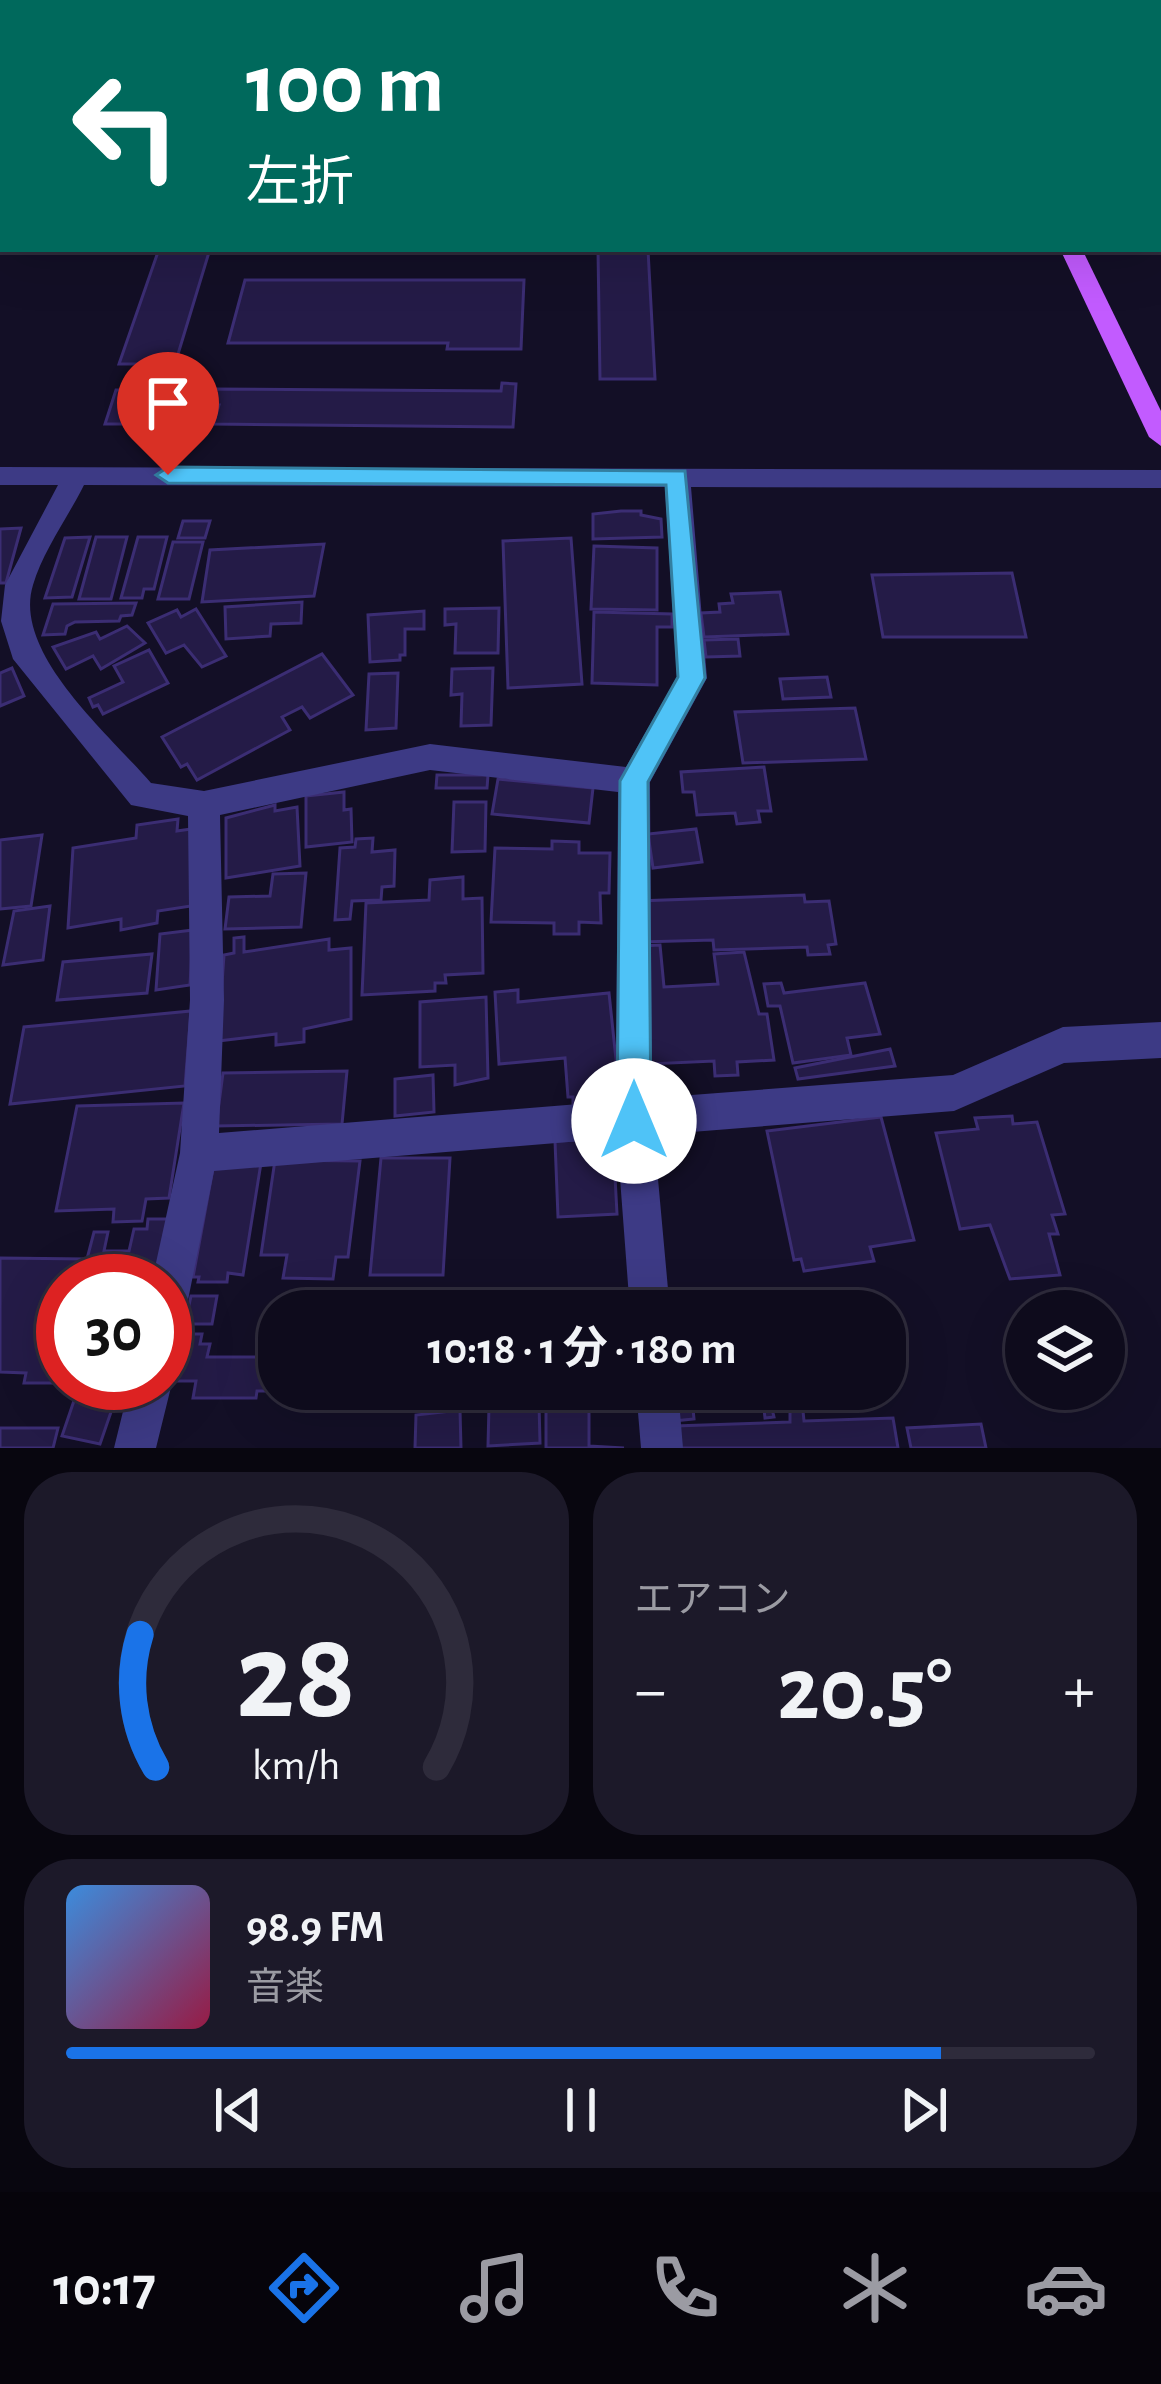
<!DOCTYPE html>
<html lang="ja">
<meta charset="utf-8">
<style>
body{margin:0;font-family:"Alegreya Sans","Noto Sans JP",sans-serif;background:#1c1929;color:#f1f3f6;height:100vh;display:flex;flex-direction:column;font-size:45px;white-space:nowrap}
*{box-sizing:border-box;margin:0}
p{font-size:39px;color:#9b9ba3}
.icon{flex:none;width:66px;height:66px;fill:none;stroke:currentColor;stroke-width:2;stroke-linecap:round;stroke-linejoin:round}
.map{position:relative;height:1448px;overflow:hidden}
.side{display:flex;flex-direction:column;gap:24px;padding:24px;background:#08060f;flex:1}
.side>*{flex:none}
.guide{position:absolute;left:0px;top:0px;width:1161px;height:252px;box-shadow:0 12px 48px #0002,0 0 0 3px #2e2b3b;background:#00695c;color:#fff;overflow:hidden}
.buttons{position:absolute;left:1005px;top:1290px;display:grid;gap:24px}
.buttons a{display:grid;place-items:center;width:120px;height:120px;border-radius:50%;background:#0e0b1c;box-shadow:0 12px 48px #0002,0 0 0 3px #2e2b3b;font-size:60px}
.speed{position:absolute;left:36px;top:1254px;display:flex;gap:24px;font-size:60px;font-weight:700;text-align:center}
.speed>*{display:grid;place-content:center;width:156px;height:156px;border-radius:50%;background:#0e0b1c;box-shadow:0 12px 48px #0002,0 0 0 3px #2e2b3b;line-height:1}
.speed .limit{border:18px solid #d22;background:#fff;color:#111}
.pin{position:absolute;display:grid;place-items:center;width:102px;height:102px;color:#fff;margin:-123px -51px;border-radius:50% 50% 50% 0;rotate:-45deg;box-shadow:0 0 12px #0007}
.pin .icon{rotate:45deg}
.me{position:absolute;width:132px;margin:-66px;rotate:0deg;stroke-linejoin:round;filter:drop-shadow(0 0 9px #0008)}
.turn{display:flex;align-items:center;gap:42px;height:252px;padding:0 48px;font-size:54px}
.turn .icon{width:156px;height:156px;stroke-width:2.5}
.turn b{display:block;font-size:84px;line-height:102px}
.big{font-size:90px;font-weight:700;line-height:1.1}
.side .tile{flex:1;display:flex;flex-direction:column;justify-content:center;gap:18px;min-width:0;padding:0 42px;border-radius:48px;background:#1c1929}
.side .dial{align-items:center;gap:0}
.dial svg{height:312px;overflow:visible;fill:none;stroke:#2e2b3b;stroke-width:7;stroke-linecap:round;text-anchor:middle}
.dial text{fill:#f1f3f6;stroke:none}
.song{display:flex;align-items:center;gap:36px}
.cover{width:144px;height:144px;border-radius:18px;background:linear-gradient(135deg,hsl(210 70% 55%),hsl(340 70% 35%))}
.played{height:12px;border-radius:6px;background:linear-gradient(90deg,#1a73e8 85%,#2e2b3b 85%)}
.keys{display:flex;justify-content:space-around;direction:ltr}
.heat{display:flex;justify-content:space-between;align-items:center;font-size:66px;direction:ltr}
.side .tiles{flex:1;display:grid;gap:24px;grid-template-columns:1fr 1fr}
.tile:last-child{grid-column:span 2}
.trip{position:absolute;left:258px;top:1290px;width:648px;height:120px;border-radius:48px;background:#0e0b1c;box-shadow:0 12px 48px #0002,0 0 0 3px #2e2b3b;font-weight:700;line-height:120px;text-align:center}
.menu{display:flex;height:192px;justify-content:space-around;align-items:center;background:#06040b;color:#9b9ba3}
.menu .icon{width:84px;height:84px}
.menu .selected{color:#1a73e8}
.menu b{font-size:54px;color:#f1f3f6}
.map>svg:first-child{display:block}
.building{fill:#241b47;stroke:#3b2d73;stroke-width:3}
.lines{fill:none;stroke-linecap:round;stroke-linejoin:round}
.minor{fill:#3d3a85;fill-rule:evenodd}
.major{fill:#c25bff;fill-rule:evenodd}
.route{fill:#4fc3f7;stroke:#337fa1;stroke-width:3}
</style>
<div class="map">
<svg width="1161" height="1448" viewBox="0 0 1161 1448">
<rect width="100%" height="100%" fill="#130f26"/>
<g class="building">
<path d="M 356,0 L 500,0 L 355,3 Z"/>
<path d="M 159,249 L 210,249 L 175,364 L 119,364 Z"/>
<path d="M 249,249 L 537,249 L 537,253 L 248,253 Z"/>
<path d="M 598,250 L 648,250 L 655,379 L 600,379 Z"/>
<path d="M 245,280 L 524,280 L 521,349 L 447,349 L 448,343 L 228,343 Z"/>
<path d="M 502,383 L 516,384 L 513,427 L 213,424 L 219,405 L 207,405 L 212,389 L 501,391 Z"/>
<path d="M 116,390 L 140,390 L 130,424 L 105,424 Z"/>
<path d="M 621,511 L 641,511 L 641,515 L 661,519 L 662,537 L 593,539 L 593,514 Z"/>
<path d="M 183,521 L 210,521 L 205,538 L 178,538 Z"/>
<path d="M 21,528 L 6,583 L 0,583 L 0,529 Z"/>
<path d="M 90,537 L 72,597 L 45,598 L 65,538 Z"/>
<path d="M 96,537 L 127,537 L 111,599 L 79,599 Z"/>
<path d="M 138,537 L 167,537 L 154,589 L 144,589 L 142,598 L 121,598 Z"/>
<path d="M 571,538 L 582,684 L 508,688 L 503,541 Z"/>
<path d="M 173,542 L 203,542 L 189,599 L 158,599 Z"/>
<path d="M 324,544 L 314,596 L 202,602 L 210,550 Z"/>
<path d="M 594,546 L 657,548 L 657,610 L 591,609 Z"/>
<path d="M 1012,573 L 1026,637 L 883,637 L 872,575 Z"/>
<path d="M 780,592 L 788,634 L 704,637 L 701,613 L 720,612 L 719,604 L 733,603 L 731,594 Z"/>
<path d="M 302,602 L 301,623 L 271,624 L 270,636 L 226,639 L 225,607 Z"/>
<path d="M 136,603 L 132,615 L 121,616 L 119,621 L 75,622 L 67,626 L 65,634 L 43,635 L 53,604 Z"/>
<path d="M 499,608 L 498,653 L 455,653 L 456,624 L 445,625 L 445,609 Z"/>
<path d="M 196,609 L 226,656 L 202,667 L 184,645 L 166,653 L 148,623 L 177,610 L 181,617 Z"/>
<path d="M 424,611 L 424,629 L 405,629 L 405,655 L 400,655 L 400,660 L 370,662 L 368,615 Z"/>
<path d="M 594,612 L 672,614 L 672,627 L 657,627 L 657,685 L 592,683 Z"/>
<path d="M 127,626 L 145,643 L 101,669 L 93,656 L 66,669 L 53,647 L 96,632 L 100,639 Z"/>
<path d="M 738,639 L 740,656 L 706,657 L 704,640 Z"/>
<path d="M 149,650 L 168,683 L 103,714 L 98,705 L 93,707 L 89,698 L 123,682 L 114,666 Z"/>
<path d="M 322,654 L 353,695 L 310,718 L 302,707 L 282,717 L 290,730 L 197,780 L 187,764 L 181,767 L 162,737 Z"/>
<path d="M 12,668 L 24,696 L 0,706 L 0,673 Z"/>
<path d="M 493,668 L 491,725 L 461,726 L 462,694 L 451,695 L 452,669 Z"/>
<path d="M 398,673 L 396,728 L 366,730 L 369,674 Z"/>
<path d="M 827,677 L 831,697 L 783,699 L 780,679 Z"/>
<path d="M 855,708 L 866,759 L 743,763 L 735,712 Z"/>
<path d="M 764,767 L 771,811 L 758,811 L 760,822 L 737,824 L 735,813 L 697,815 L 694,792 L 683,792 L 681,772 Z"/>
<path d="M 437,775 L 488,775 L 487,788 L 436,788 Z"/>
<path d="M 498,779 L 593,788 L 589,823 L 492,814 Z"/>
<path d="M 344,792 L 344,810 L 351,809 L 352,842 L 306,847 L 306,796 Z"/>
<path d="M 454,802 L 486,802 L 485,851 L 452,852 Z"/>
<path d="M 275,805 L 275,811 L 297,807 L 300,866 L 226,878 L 226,818 Z"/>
<path d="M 178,819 L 177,831 L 191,829 L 191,906 L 158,911 L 157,923 L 121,930 L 121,919 L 68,928 L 73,848 L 136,838 L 137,825 Z"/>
<path d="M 696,829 L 702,862 L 653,868 L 648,834 Z"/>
<path d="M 42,835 L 31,906 L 0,909 L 0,840 Z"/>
<path d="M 373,838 L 372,852 L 395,850 L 394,886 L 382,887 L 381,900 L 352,901 L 350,919 L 335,920 L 340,848 L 355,847 L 356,839 Z"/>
<path d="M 552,841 L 579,842 L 579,853 L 610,853 L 609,893 L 600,893 L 601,923 L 579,922 L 579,934 L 554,934 L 554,923 L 491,922 L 495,848 L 552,849 Z"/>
<path d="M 306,873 L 301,927 L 225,929 L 229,897 L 270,896 L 273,874 Z"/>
<path d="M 463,877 L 463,899 L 482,898 L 483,973 L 445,975 L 446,983 L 435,983 L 435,991 L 362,995 L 366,903 L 429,900 L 430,880 Z"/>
<path d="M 804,895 L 805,902 L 829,901 L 836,944 L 828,945 L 830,954 L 808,955 L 807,947 L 714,950 L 713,940 L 640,942 L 637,901 Z"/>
<path d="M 50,906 L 43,960 L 3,965 L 14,911 Z"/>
<path d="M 193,930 L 190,985 L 156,990 L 160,934 Z"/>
<path d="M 244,937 L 244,952 L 329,939 L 329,950 L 351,948 L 351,1019 L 304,1029 L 304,1042 L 276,1045 L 276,1034 L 218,1041 L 224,955 L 234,953 L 234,938 Z"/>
<path d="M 660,945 L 664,987 L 718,984 L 714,954 L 744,952 L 759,1014 L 767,1014 L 774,1060 L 737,1062 L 738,1075 L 715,1076 L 714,1061 L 649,1064 L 640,946 Z"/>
<path d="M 152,954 L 147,993 L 57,1000 L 63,962 Z"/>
<path d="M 781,983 L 784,993 L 865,983 L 880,1034 L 847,1038 L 851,1055 L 793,1063 L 780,1006 L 768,1006 L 764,984 Z"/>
<path d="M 518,990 L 518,1002 L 609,993 L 619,1088 L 597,1090 L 599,1103 L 573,1105 L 573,1097 L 568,1097 L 565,1058 L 499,1064 L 495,992 Z"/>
<path d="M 486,997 L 488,1078 L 455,1085 L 455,1065 L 420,1067 L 420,1002 Z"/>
<path d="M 191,1011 L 185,1086 L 10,1104 L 24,1027 Z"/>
<path d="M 890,1049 L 895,1066 L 798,1079 L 795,1068 Z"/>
<path d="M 347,1071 L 342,1124 L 216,1126 L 223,1073 Z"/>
<path d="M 433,1075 L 434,1112 L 395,1116 L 395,1079 Z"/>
<path d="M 184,1103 L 169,1198 L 146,1199 L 142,1221 L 113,1222 L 114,1209 L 56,1211 L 77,1106 Z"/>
<path d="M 1012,1116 L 1013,1124 L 1037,1122 L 1065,1214 L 1052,1215 L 1058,1234 L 1049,1234 L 1060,1275 L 1010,1279 L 990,1225 L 960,1229 L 936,1133 L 978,1129 L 975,1118 Z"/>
<path d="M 881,1117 L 914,1240 L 870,1247 L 874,1261 L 804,1271 L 801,1259 L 794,1260 L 767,1131 Z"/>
<path d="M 613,1139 L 617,1214 L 558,1217 L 555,1141 Z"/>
<path d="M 381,1158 L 450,1158 L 443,1275 L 370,1275 Z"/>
<path d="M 275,1160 L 360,1161 L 348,1257 L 336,1257 L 333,1279 L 283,1278 L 287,1255 L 261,1255 Z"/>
<path d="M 214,1163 L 261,1163 L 243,1275 L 228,1273 L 227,1282 L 198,1282 L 199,1277 L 193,1277 Z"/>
<path d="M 148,1219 L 169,1219 L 156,1281 L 63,1281 L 60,1383 L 24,1383 L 26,1373 L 0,1372 L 0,1258 L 87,1259 L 94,1232 L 108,1232 L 104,1251 L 129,1251 L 134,1229 L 147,1229 Z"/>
<path d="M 825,1295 L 828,1311 L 662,1308 Z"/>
<path d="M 191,1296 L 217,1296 L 212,1324 L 185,1324 Z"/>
<path d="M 182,1334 L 202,1334 L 200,1344 L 210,1344 L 207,1357 L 261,1357 L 260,1363 L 270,1363 L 267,1391 L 257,1391 L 256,1398 L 193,1398 L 196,1381 L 173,1381 Z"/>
<path d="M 80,1383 L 121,1383 L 100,1444 L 62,1436 Z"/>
<path d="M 670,1389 L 691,1389 L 694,1419 L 673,1421 Z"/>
<path d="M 738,1389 L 784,1389 L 786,1407 L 772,1409 L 774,1417 L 765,1418 L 764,1409 L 740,1410 Z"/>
<path d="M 539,1403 L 540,1443 L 488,1446 L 489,1406 Z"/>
<path d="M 460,1410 L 461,1448 L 415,1448 L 416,1415 Z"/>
<path d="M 546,1410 L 589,1410 L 589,1446 L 624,1448 L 546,1448 Z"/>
<path d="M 790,1411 L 803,1411 L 804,1421 L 893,1418 L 898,1448 L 676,1448 L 675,1426 L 790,1422 Z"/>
<path d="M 981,1424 L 986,1448 L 911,1448 L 907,1428 Z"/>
<path d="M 0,1428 L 58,1428 L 53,1448 L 0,1448 Z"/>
</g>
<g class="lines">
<g class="minor">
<path d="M 0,467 L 1161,470 L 1161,488 L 691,487 L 707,678 L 650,782 L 652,1098 L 953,1075 L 1063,1027 L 1161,1022 L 1161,1058 L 1064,1063 L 954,1111 L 654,1135 L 670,1311 L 630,1311 L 617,1138 L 214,1171 L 185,1315 L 179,1329 L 165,1335 L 165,1281 L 152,1281 L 180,1153 L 190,1000 L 188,816 L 131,805 L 13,659 L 1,621 L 5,585 L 58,485 L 0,485 ZM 84,485 L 665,487 L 677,677 L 626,767 L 430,744 L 204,791 L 151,783 C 109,734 12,653 33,585 C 43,551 68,517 84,485 ZM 430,770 L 618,792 L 616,1101 L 219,1133 L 224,1000 L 220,815 Z"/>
<path d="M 165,1368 L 172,1383 L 156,1448 L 114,1448 L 130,1383 L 165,1383 Z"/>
<path d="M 636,1389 L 678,1389 L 683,1448 L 641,1448 Z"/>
</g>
<g class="major">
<path d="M 944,0 L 962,0 L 963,3 L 945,3 Z"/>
<path d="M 1060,249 L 1082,249 L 1161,411 L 1161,446 L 1149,437 Z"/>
</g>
</g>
<path class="route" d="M 168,467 L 685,471 L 705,678 L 648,782 L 651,1121 L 646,1133 L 634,1138 L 622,1133 L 617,1121 L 620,781 L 678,677 L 666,485 L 168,483 L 156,475 Z"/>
</svg>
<div class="buttons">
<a><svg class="icon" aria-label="layers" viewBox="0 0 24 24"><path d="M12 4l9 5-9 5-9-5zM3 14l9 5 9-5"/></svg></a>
</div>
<div class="speed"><div class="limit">30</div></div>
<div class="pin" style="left:168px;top:475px;background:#d93025"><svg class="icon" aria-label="arrive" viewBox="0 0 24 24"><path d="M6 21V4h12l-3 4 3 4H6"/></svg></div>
<svg class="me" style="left:634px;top:1121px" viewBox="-20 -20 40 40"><circle r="19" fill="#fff"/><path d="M0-13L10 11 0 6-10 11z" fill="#4fc3f7"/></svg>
<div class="trip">10:18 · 1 分 · 180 m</div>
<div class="guide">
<div class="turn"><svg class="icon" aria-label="left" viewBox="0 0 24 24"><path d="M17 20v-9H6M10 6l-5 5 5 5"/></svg><div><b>100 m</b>左折</div></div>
</div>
</div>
<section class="side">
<div class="tiles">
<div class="tile dial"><svg viewBox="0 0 100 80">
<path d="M14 69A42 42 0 1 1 86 69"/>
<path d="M14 69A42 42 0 0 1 10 35" stroke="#1a73e8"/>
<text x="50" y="56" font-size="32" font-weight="700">28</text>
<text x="50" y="72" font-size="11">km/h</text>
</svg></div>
<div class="tile"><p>エアコン</p>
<div class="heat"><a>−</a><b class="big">20.5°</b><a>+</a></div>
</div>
<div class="tile">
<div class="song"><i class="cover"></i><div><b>98.9 FM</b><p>音楽</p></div></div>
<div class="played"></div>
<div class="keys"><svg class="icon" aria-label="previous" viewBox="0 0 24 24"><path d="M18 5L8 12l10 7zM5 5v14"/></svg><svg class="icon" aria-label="pause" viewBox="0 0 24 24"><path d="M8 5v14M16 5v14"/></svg><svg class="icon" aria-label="next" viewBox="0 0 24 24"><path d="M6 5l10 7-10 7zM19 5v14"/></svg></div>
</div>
</div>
</section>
<nav class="menu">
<b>10:17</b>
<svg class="icon selected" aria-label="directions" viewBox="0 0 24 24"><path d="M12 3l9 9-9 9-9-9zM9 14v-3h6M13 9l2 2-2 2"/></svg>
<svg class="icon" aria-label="music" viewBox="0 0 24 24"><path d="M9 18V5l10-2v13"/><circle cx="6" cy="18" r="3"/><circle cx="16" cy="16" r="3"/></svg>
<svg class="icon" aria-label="phone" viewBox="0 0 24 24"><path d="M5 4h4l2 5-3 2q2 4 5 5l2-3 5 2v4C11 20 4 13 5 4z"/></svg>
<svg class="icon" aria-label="climate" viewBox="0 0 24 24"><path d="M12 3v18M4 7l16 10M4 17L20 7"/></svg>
<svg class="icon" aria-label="car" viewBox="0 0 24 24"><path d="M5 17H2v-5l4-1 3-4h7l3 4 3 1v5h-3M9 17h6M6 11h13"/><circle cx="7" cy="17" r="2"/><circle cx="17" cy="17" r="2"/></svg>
</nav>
